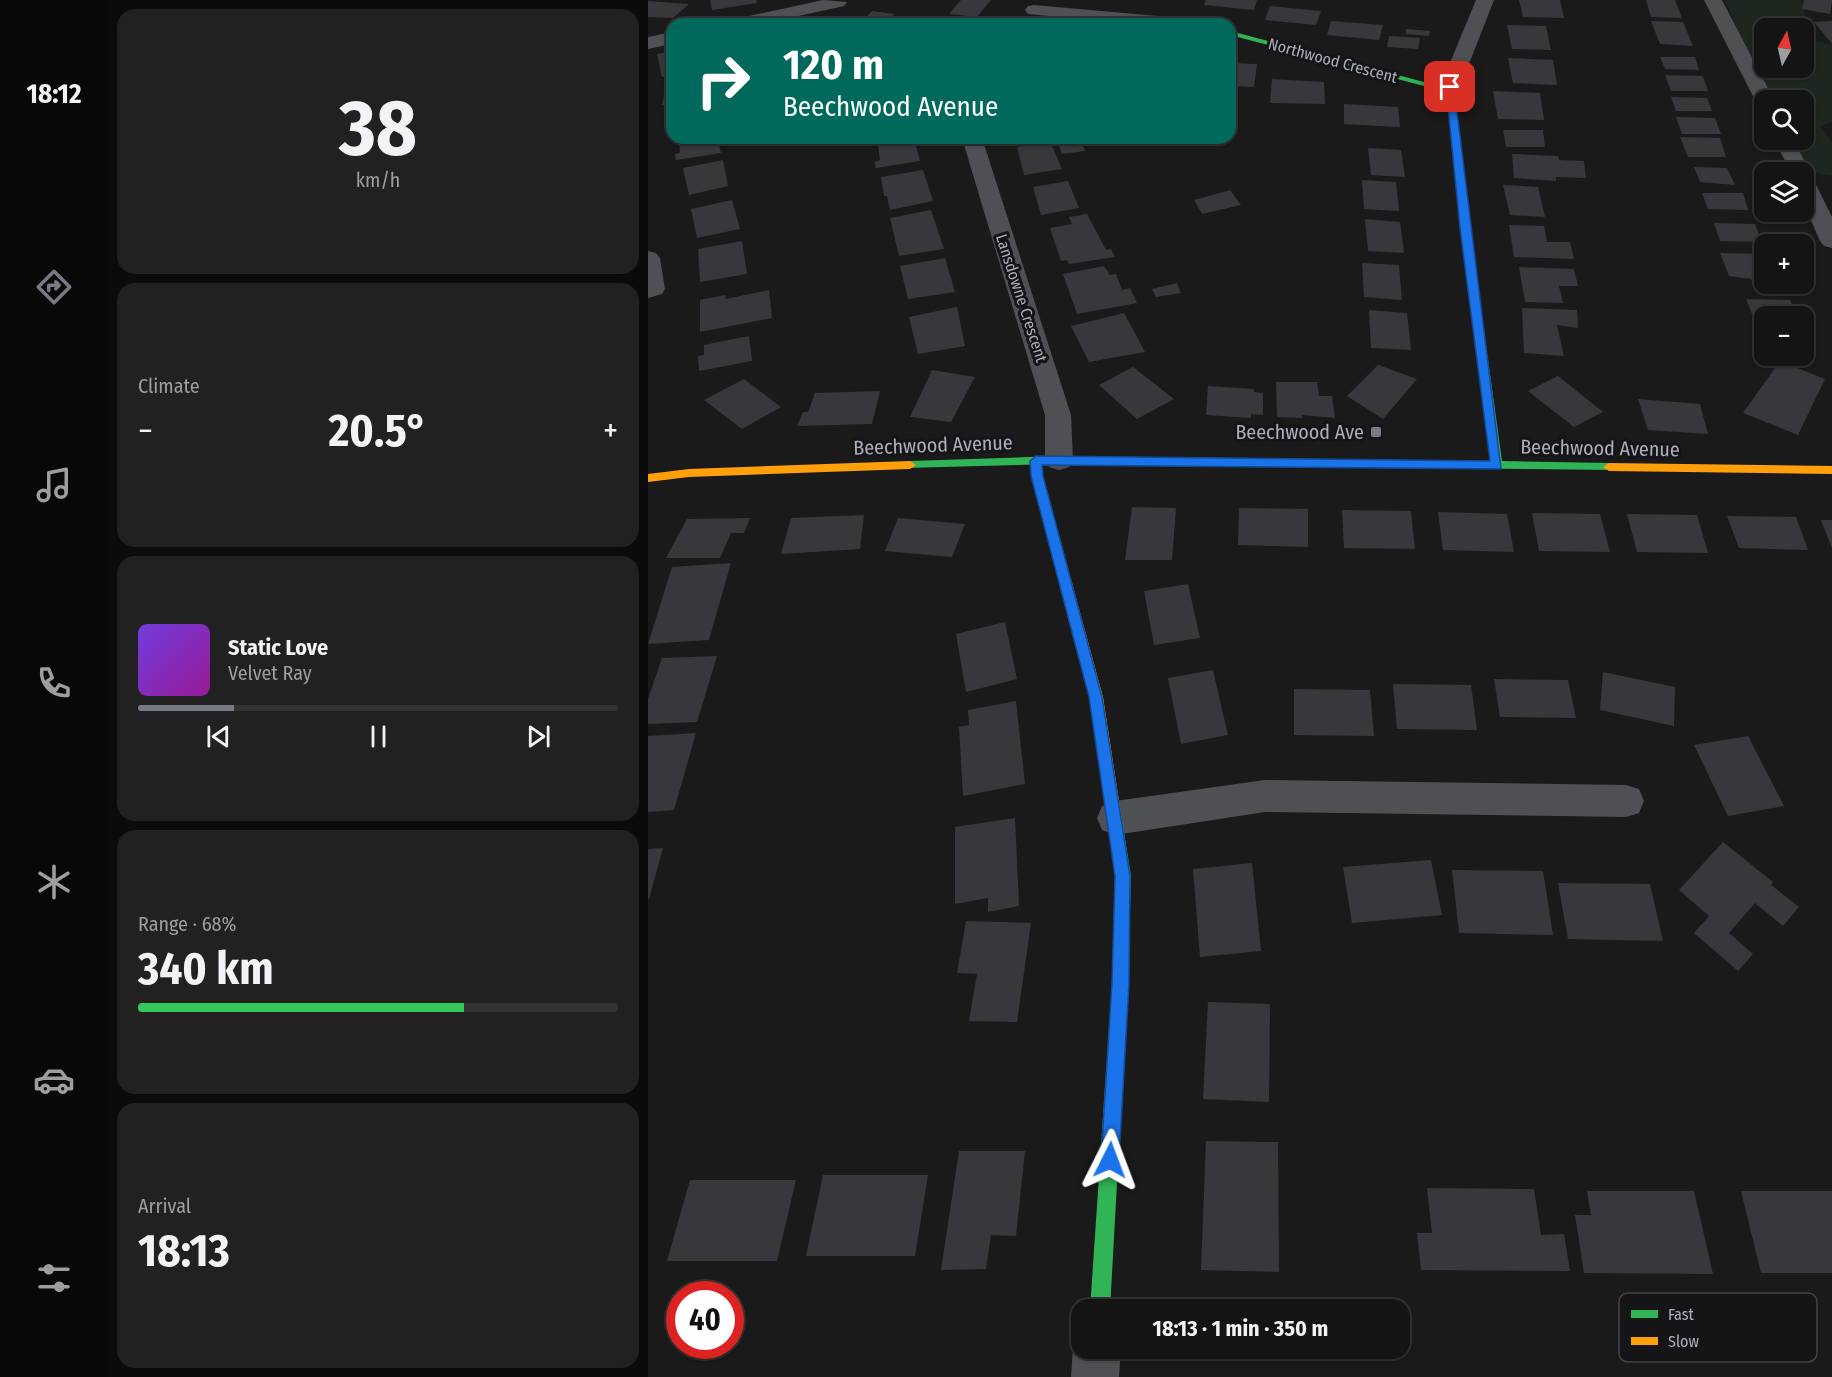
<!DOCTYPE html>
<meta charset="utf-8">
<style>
body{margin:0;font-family:"Fira Sans Condensed",sans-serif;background:#212122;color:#f1f3f6;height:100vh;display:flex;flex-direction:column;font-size:22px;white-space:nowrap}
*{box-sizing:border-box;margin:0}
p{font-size:20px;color:#9d9ea0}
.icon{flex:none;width:33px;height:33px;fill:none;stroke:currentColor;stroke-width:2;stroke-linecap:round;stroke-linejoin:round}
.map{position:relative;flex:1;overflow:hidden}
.drawer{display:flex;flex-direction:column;gap:9px;padding:9px;background:#0b0b0b;width:540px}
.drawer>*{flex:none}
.top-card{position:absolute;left:18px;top:18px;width:570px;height:126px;border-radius:18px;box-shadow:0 2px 4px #0004,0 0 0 2px #333334;background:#00695c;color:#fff;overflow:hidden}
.needle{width:39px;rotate:8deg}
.buttons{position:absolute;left:1106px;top:18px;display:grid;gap:12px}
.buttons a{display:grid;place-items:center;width:60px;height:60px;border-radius:12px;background:#141414;box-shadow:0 2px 4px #0004,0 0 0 2px #333334;font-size:30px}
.speed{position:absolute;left:18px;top:1281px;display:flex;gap:12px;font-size:30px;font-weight:700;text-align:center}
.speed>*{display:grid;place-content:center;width:78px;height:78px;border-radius:50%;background:#141414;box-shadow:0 2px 4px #0004,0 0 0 2px #333334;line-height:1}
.speed .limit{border:9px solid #d22;background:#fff;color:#111}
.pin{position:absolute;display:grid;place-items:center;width:51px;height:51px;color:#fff;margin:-26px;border-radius:12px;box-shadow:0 3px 9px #0006}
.me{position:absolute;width:66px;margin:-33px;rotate:3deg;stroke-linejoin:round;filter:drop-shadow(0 0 4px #0008)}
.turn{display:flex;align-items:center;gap:21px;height:126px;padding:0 18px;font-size:27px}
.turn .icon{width:78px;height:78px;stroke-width:2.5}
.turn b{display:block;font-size:42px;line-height:51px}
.big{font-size:45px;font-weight:700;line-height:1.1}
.drawer .card{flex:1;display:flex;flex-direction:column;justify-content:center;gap:9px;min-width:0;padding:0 21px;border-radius:18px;background:#212122}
.drawer .dial{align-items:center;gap:0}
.dial b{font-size:78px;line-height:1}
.song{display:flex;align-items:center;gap:18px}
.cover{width:72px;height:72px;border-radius:9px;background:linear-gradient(135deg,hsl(260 70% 55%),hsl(300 70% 35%))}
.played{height:6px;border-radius:3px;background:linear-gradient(90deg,#787b84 20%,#333334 20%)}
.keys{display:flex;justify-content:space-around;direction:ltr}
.heat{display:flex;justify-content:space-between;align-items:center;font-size:33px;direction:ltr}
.charge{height:9px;border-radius:4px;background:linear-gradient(90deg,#34c759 68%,#333334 0)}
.trip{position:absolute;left:423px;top:1299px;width:339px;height:60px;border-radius:18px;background:#141414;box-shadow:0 2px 4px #0004,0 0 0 2px #333334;font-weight:700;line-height:60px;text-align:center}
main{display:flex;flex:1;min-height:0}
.tab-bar{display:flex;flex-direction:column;width:108px;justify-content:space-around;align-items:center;background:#080808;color:#9d9ea0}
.tab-bar .icon{width:42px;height:42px}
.tab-bar .on{color:#787b84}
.tab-bar b{font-size:27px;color:#f1f3f6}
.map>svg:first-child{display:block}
.green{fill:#1e2620;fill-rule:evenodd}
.building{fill:#37383b}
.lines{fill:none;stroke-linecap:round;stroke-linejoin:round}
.street{fill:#4e5054;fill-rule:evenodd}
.fast{fill:#30b455;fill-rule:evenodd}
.slow{fill:#ff9f0a;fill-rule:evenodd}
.route{fill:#1a73e8;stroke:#114b97;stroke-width:1.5}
.poi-dot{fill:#787b84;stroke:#151417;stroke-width:2}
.labels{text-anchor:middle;stroke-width:6;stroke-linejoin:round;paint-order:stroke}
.far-street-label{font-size:16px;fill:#abafbc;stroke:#151417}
.poi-label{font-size:20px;fill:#abafbc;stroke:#151417;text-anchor:end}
.street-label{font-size:20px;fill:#abafbc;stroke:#151417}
.key{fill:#151417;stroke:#424249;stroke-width:1.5}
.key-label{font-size:16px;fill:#abafbc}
</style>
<main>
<nav class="tab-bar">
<b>18:12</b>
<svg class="icon on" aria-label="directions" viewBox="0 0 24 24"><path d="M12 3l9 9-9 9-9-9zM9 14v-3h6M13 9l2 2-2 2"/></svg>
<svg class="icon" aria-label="music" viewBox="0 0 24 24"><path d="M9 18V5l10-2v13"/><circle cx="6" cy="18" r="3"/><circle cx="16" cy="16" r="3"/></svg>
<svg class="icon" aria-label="phone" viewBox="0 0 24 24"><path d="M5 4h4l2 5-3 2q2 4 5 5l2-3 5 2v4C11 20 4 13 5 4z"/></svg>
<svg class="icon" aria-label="climate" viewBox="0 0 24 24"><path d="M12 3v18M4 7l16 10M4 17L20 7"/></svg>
<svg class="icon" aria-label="car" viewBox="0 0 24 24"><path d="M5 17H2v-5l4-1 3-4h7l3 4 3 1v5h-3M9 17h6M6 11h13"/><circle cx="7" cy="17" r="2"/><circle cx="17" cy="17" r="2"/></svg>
<svg class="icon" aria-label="filters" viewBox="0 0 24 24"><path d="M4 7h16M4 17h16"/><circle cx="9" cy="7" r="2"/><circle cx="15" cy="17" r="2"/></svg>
</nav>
<section class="drawer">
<div class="card dial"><b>38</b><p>km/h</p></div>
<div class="card"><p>Climate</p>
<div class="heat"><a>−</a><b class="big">20.5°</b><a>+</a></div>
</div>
<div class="card">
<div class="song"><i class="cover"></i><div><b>Static Love</b><p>Velvet Ray</p></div></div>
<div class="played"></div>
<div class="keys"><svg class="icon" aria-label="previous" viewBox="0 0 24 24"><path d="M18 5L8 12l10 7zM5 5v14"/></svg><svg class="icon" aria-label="pause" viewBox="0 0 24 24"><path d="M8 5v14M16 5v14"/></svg><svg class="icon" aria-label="next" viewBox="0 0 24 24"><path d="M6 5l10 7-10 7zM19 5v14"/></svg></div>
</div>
<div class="card"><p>Range · 68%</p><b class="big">340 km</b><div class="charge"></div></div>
<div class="card"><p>Arrival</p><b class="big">18:13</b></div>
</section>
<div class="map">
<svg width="1184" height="1377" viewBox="0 0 1184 1377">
<rect width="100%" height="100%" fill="#1a1a1b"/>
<path class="green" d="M 1077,0 L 1153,0 L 1165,41 L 1184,44 L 1184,122 L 1172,126 L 1184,142 L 1184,176 C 1159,174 1149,160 1138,140 L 1155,140 L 1155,100 L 1119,100 ZM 1116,28 L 1155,28 L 1155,68 L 1116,68 Z"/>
<g class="building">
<path d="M 62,0 L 108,0 L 109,3 L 64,10 Z"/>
<path d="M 313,0 L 343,0 L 329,17 L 301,14 Z"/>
<path d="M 558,0 L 609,0 L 606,10 L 556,5 Z"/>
<path d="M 871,0 L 912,0 L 916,18 L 875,17 Z"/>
<path d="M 998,0 L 1027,0 L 1034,18 L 1003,17 Z"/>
<path d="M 1156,0 L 1184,0 L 1182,14 L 1154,9 Z"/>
<path d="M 0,1 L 41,4 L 25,18 L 0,17 Z"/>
<path d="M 622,6 L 673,11 L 668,25 L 617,20 Z"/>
<path d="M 224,11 L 247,14 L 236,24 L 213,23 Z"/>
<path d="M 683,21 L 735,25 L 731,40 L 679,35 Z"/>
<path d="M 1003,21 L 1035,22 L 1045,46 L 1012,44 Z"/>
<path d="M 1184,21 L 1184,44 L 1166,22 Z"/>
<path d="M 859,25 L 898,26 L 903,50 L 864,49 Z"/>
<path d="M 758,29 L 782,31 L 781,36 L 758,34 Z"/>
<path d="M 741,36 L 772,38 L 770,49 L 739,47 Z"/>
<path d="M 24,51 L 24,75 L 14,77 L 9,54 Z"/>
<path d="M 1012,57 L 1047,57 L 1051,70 L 1017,69 Z"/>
<path d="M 860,58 L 905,60 L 909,85 L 865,83 Z"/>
<path d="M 582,63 L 609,64 L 606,87 L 582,86 Z"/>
<path d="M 1017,75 L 1055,76 L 1060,91 L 1023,91 Z"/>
<path d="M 624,79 L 676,82 L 677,104 L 622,103 Z"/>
<path d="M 24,88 L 24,103 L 14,105 L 17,90 Z"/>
<path d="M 845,91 L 892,93 L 896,120 L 850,119 Z"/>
<path d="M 1023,97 L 1059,98 L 1064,111 L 1028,111 Z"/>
<path d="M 696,104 L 750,107 L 752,127 L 696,124 Z"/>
<path d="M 24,110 L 24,138 L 23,139 L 18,111 Z"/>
<path d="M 1028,117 L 1067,118 L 1073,134 L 1034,134 Z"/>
<path d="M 855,130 L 895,130 L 897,147 L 858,147 Z"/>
<path d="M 1032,137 L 1072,138 L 1078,157 L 1040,157 Z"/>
<path d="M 43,138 L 69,138 L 73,153 L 28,160 L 27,154 L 32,153 L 31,140 Z"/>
<path d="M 229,138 L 266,138 L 272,161 L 228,168 L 226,162 L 232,160 Z"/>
<path d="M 408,138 L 432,138 L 437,151 L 414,154 Z"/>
<path d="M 402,141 L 414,169 L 376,175 L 369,147 Z"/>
<path d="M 720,148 L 753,150 L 757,177 L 723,175 Z"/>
<path d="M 864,154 L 910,156 L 911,160 L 936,161 L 938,178 L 908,177 L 908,181 L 866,178 Z"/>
<path d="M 75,160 L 80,186 L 41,195 L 35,168 Z"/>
<path d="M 1046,167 L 1079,168 L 1087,185 L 1052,182 Z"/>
<path d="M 275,170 L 285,201 L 242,210 L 239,196 L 236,196 L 233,177 Z"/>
<path d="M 714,180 L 748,182 L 751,211 L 716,209 Z"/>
<path d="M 420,181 L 431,208 L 393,215 L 385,187 Z"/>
<path d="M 855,185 L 890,187 L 897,217 L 862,215 Z"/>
<path d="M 582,190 L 593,205 L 554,214 L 546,200 Z"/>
<path d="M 1054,193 L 1095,193 L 1100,210 L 1060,209 Z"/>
<path d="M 84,200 L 92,229 L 49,238 L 43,209 Z"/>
<path d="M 283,210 L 296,249 L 251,256 L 242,218 Z"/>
<path d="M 439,214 L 458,250 L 463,249 L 467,257 L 421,264 L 419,260 L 413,261 L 402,228 L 424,224 L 421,217 Z"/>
<path d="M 717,219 L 752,222 L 756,253 L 720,251 Z"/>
<path d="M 1066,223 L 1107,224 L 1114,242 L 1072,241 Z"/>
<path d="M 861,225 L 896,226 L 899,242 L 922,242 L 926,259 L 866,257 Z"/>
<path d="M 94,241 L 99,274 L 52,282 L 50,249 Z"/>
<path d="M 1072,253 L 1115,254 L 1116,284 L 1140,284 L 1142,287 L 1106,287 L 1103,279 L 1081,276 Z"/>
<path d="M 297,258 L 307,292 L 260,299 L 252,266 Z"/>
<path d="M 714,263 L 751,265 L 754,300 L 716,297 Z"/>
<path d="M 456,266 L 462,275 L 468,274 L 474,290 L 482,288 L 489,303 L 429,314 L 415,274 Z"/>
<path d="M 871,267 L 926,269 L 930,286 L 911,286 L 915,303 L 877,302 Z"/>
<path d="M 529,283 L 533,293 L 508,297 L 504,289 Z"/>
<path d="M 121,290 L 124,318 L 52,332 L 52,300 L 77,295 L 78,299 Z"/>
<path d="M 1098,299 L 1142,300 L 1149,316 L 1106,319 Z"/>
<path d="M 309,307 L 317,346 L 270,354 L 261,317 Z"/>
<path d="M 874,308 L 929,310 L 930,328 L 909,325 L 916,356 L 876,353 Z"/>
<path d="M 721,310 L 759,313 L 763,350 L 723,348 Z"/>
<path d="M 476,313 L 497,352 L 441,362 L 423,326 Z"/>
<path d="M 1155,330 L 1164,356 L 1155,355 Z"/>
<path d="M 101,336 L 104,361 L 51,371 L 50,356 L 56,355 L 56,345 Z"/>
<path d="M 1132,361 L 1177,379 L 1150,435 L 1095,413 Z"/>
<path d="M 730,365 L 769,379 L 735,419 L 699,396 Z"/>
<path d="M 485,367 L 526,399 L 489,419 L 451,385 Z"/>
<path d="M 284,370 L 327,377 L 303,422 L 262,417 Z"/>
<path d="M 910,376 L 955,412 L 926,427 L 880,391 Z"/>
<path d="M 96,379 L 133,407 L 94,429 L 56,400 Z"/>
<path d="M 628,382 L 669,382 L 671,396 L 684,396 L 687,418 L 654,415 L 654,418 L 629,417 Z"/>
<path d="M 560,386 L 606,389 L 606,392 L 615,393 L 615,415 L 603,414 L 603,418 L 558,415 Z"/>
<path d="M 232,391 L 224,424 L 149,426 L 155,412 L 160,412 L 167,393 Z"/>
<path d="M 990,399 L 1052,404 L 1060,434 L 1000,430 Z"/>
<path d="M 484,507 L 528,508 L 524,560 L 477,560 Z"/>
<path d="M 591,508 L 660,509 L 660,547 L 590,545 Z"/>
<path d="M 694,510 L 763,511 L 767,549 L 696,548 Z"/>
<path d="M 790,512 L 859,514 L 866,552 L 795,550 Z"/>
<path d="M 884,513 L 952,514 L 962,552 L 891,551 Z"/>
<path d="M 979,514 L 1049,515 L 1060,553 L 989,552 Z"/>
<path d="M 216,515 L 212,549 L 133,554 L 143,518 Z"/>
<path d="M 1079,516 L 1148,517 L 1160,550 L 1091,548 Z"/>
<path d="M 102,518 L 96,533 L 83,533 L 72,558 L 18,558 L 39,519 Z"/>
<path d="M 250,518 L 317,524 L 304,557 L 237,551 Z"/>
<path d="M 1173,520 L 1184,520 L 1184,548 Z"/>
<path d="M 83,563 L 61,640 L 0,644 L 24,567 Z"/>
<path d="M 540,584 L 552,638 L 506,645 L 496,591 Z"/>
<path d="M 357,622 L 369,679 L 318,692 L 308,634 Z"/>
<path d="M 69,656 L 49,722 L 0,724 L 0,699 L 14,658 Z"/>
<path d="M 565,670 L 580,735 L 533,744 L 520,678 Z"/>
<path d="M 955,672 L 1027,687 L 1026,726 L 952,710 Z"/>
<path d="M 846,679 L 920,680 L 928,718 L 852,717 Z"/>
<path d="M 745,684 L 823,685 L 829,730 L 749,729 Z"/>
<path d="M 646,689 L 722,690 L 726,736 L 646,735 Z"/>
<path d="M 368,701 L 377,784 L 315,796 L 311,727 L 321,725 L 320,710 Z"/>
<path d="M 48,733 L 26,810 L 0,812 L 0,736 Z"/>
<path d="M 1100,736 L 1136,806 L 1080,816 L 1046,745 Z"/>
<path d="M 367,818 L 371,906 L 340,912 L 340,898 L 307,904 L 307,827 Z"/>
<path d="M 1075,842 L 1125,882 L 1123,885 L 1151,907 L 1135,926 L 1107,903 L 1081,933 L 1105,954 L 1090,971 L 1046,933 L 1061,916 L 1031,890 Z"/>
<path d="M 15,848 L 1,899 L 0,899 L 0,849 Z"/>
<path d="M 783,860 L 794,915 L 704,923 L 695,867 Z"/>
<path d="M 604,863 L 613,951 L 552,957 L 545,869 Z"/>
<path d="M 804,870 L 895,871 L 905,935 L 811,933 Z"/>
<path d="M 910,883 L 1002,884 L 1015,941 L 920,939 Z"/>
<path d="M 318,921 L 383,923 L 369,1022 L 321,1021 L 329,974 L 309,973 Z"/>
<path d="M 560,1002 L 622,1004 L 621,1102 L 555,1099 Z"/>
<path d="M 558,1141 L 630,1142 L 631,1272 L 553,1270 Z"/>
<path d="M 311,1151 L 377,1151 L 368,1236 L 343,1235 L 338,1269 L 293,1270 Z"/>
<path d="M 175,1175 L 280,1175 L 267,1256 L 158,1256 Z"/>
<path d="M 42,1180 L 148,1180 L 129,1261 L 19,1261 Z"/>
<path d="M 779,1188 L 886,1189 L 893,1235 L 916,1234 L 922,1271 L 773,1270 L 769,1233 L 784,1233 Z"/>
<path d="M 939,1191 L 1046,1191 L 1065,1274 L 936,1273 L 927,1215 L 943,1215 Z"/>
<path d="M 1093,1191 L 1184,1191 L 1184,1273 L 1113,1273 Z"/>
</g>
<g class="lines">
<g class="street">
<path d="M 175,0 L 199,2 L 196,6 L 114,24 L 80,24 L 83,20 Z"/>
<path d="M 828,0 L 846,0 L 812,87 L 809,91 L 795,91 L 792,87 Z"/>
<path d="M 1056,0 L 1074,0 L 1126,100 L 1116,100 L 1116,106 L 1109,104 Z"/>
<path d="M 386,5 L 544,19 L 553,24 L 483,24 L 380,14 L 377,10 L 380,6 Z"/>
<path d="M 24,32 L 24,44 L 0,49 L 0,37 Z"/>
<path d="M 314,138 L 334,138 L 423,415 L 425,460 L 421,467 L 411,470 L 401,467 L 397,460 L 397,415 Z"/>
<path d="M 1126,140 L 1146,140 L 1184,217 L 1184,248 L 1176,246 L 1172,241 L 1155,202 L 1155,172 L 1143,172 Z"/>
<path d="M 0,251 L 8,253 L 12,258 L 17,289 L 14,294 L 0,298 Z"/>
<path d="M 617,780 L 978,785 L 991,789 L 996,801 L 991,813 L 978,817 L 617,812 L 467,835 L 454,830 L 449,818 L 454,806 L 467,801 Z"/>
<path d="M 432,1331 L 434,1348 L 473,1348 L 471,1377 L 423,1377 L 425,1348 Z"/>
</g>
<g class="fast">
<path d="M 582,31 L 776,82 L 805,85 L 822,228 L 854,461 L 961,463 L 965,464 L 965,470 L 411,464 L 258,468 L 256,465 L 262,461 L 411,456 L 843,461 L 812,228 L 798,89 L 776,86 L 582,35 Z"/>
<path d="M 464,794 L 469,796 L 471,801 L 483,876 L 480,983 L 462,1310 L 442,1310 L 464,983 L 467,876 L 457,801 L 459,796 Z"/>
</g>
<g class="slow">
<path d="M 388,457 L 394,461 L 395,476 L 455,697 L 471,801 L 469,806 L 464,808 L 459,806 L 457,801 L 441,697 L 383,476 L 382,461 Z"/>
<path d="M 262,461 L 268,465 L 262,469 L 41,477 L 0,482 L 0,474 L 41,469 Z"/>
<path d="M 961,463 L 1184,466 L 1184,474 L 961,471 L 955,467 Z"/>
</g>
</g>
<path class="route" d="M 802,85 L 806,87 L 853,469 L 394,465 L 395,476 L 454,697 L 482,876 L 481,983 L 471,1160 L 468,1167 L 462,1169 L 456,1167 L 453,1160 L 464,983 L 467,876 L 441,697 L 383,476 L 382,461 L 388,456 L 842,461 L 812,228 L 798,87 Z"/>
<rect class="poi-dot" x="722" y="426" width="12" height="12" rx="3"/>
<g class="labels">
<g class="far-street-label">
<text transform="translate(685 60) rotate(15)" y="6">Northwood Crescent</text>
<text transform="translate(374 298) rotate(72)" y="6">Lansdowne Crescent</text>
</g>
<g class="poi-label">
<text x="716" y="439">Beechwood Ave</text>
</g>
<g class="street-label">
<text transform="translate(285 445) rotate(-2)" y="7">Beechwood Avenue</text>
<text transform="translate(952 448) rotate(1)" y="7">Beechwood Avenue</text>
</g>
</g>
<rect x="971" y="1293" width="198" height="69" rx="9" class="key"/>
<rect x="983" y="1310" width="27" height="8" fill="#30b455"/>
<rect x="983" y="1337" width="27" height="8" fill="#ff9f0a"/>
<g class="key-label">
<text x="1020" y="1320">Fast</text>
<text x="1020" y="1347">Slow</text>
</g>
</svg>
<div class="buttons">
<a><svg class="needle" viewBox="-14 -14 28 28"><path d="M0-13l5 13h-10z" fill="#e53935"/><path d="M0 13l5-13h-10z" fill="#9d9ea0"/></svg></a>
<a><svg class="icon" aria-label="search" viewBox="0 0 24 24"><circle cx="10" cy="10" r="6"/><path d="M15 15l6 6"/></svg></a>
<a><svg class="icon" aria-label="layers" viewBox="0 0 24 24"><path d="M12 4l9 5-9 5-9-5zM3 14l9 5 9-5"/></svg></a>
<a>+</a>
<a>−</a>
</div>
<div class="speed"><div class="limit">40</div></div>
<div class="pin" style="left:802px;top:87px;background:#d93025"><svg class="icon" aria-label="arrive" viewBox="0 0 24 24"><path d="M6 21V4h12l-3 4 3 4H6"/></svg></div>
<svg class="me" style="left:462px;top:1160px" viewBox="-20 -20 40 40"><path d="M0-17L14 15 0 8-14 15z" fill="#1a73e8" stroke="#fff" stroke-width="4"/></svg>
<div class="trip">18:13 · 1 min · 350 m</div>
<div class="top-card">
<div class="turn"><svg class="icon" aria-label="right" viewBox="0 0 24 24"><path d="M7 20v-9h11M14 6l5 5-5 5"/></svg><div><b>120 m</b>Beechwood Avenue</div></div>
</div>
</div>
</main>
